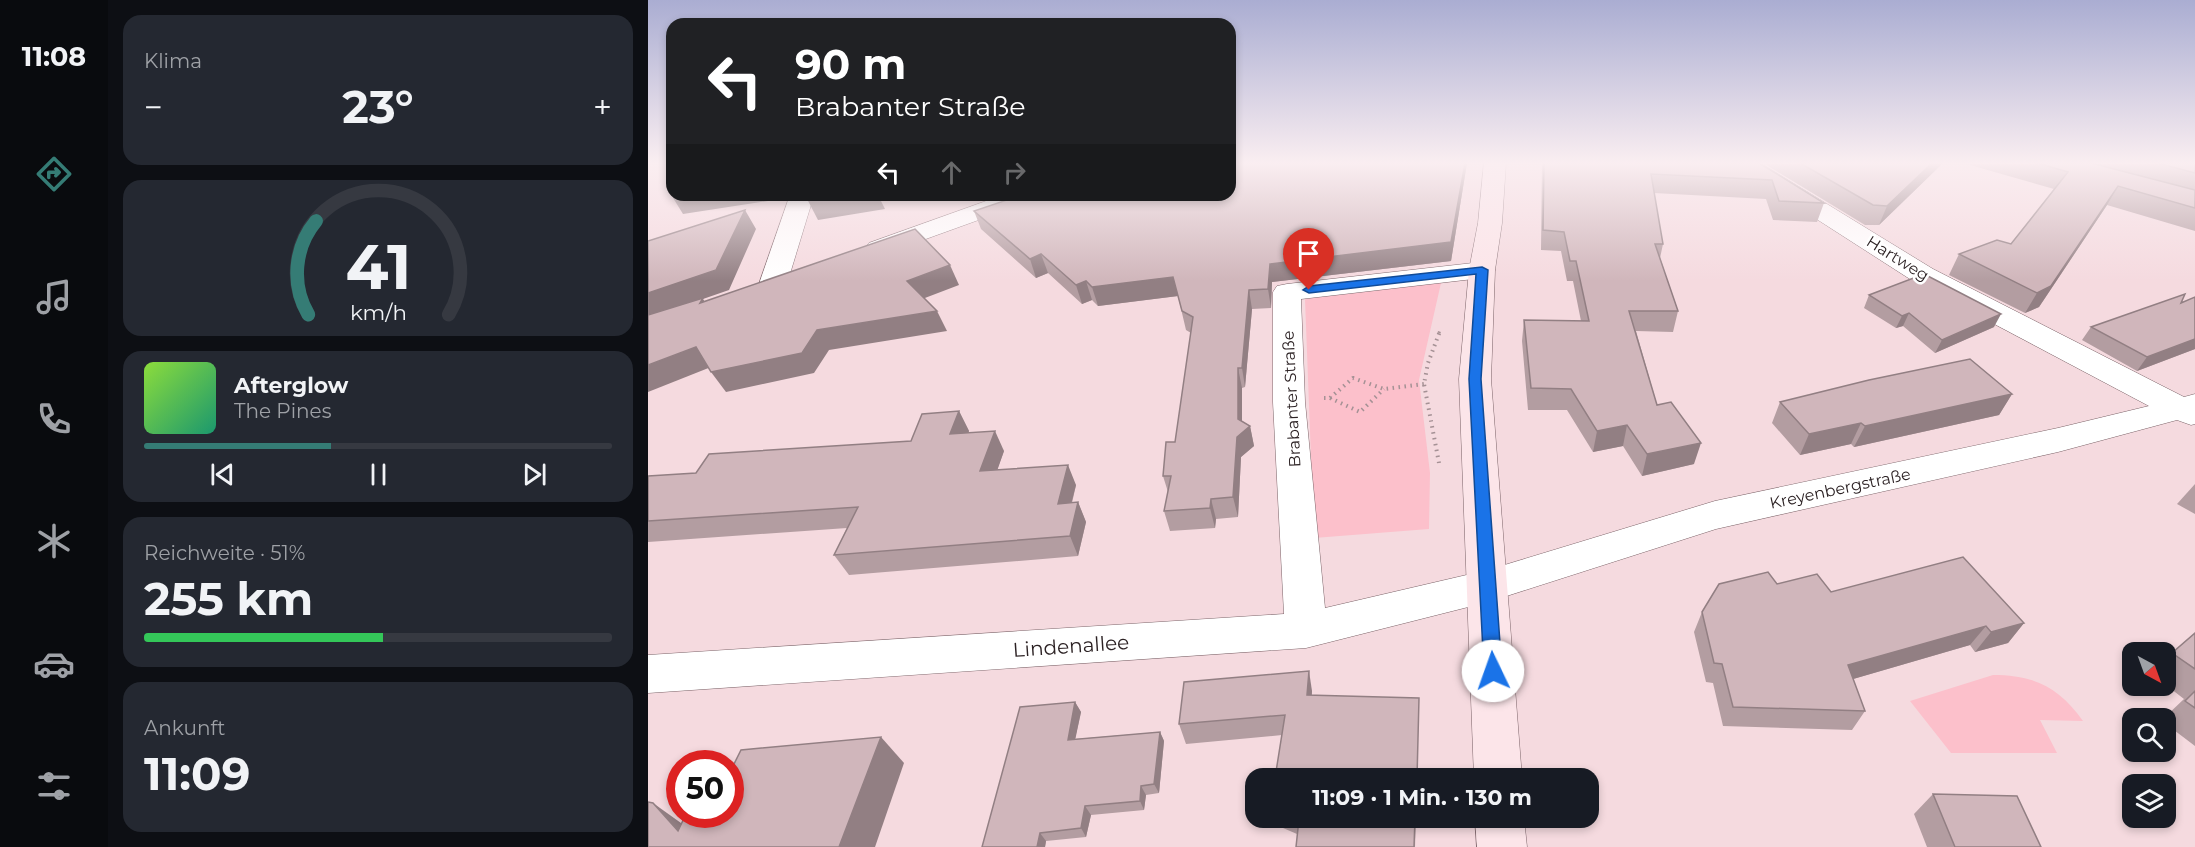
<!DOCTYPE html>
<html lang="de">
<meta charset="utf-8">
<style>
body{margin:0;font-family:Montserrat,sans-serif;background:#242831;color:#f1f3f6;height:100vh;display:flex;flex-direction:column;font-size:22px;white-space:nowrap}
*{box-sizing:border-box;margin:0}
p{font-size:20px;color:#9ea1a6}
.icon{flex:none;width:33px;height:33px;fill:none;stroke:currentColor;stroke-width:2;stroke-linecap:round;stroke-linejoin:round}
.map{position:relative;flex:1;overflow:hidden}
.panel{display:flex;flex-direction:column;gap:15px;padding:15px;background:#0d0f14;width:540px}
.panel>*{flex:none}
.guide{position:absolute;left:18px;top:18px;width:570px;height:183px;border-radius:18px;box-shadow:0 3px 9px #0003;background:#202124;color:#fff;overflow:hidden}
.needle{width:39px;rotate:139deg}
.fabs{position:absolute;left:1474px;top:642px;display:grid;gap:12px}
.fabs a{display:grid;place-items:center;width:54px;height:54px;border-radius:12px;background:#171b24;box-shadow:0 3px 9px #0003;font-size:30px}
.speed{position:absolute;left:18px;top:750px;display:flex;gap:12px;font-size:30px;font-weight:700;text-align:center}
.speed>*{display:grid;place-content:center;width:78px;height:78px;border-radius:50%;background:#171b24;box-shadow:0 3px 9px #0003;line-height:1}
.speed .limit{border:9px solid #d22;background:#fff;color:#111}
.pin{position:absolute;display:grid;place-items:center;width:51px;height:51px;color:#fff;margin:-62px -26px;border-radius:50% 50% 50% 0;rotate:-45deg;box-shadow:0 0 6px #0007}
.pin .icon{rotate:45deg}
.me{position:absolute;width:66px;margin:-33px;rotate:357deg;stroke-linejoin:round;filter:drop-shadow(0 0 4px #0008)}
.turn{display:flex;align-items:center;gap:21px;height:126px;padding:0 30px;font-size:27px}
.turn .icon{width:78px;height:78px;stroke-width:2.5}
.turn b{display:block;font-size:42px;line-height:51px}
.lanes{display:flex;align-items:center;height:57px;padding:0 30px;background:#0003;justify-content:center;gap:30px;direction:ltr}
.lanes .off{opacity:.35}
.big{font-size:45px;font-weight:700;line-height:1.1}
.panel .widget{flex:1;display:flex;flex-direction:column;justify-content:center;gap:9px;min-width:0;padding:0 21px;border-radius:18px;background:#242831}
.panel .dial{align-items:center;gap:0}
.dial svg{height:156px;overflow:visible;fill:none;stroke:#363941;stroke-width:7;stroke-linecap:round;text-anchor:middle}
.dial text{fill:#f1f3f6;stroke:none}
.song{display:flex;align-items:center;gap:18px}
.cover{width:72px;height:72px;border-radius:9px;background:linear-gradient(135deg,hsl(90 70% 55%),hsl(160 70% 35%))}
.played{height:6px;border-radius:3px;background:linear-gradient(90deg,#357c75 40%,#363941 40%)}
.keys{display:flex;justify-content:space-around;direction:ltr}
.heat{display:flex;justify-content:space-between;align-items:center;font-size:33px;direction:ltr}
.charge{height:9px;border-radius:4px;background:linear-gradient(90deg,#34c759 51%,#363941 0)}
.trip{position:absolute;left:597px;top:768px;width:354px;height:60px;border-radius:18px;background:#171b24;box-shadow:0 3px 9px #0003;font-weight:700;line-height:60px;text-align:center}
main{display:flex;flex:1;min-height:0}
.menu{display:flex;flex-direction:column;width:108px;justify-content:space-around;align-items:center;background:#090b0e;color:#9ea1a6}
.menu .icon{width:42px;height:42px}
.menu .active{color:#357c75}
.menu b{font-size:27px;color:#f1f3f6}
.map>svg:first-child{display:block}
.green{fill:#fcc0cb}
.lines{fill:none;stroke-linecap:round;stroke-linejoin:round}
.minor-casing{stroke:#7c6469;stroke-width:1}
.secondary-casing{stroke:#7c6469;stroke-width:1}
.path-far1{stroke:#a59195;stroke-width:3;stroke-dasharray:1.5 4;stroke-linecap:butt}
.path{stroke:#a59195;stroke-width:4;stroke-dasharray:1.5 4.5;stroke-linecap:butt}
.minor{fill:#fff;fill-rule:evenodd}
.secondary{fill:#fce5e9;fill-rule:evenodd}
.wall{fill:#b39da1}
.shaded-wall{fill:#927f83}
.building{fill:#d0b6bb;stroke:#927f83;stroke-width:1.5}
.route{fill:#1a73e8;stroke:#114b97;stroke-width:1.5}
.labels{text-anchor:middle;stroke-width:5;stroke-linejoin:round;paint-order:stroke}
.street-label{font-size:16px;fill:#2c2224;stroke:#fff}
.near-street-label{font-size:20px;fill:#2c2224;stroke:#fff}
</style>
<main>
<nav class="menu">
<b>11:08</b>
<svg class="icon active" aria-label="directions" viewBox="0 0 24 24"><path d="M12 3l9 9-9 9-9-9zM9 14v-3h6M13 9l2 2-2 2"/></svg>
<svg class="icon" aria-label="music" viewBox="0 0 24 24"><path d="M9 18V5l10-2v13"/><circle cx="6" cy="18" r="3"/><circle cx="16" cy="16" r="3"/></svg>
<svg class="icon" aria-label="phone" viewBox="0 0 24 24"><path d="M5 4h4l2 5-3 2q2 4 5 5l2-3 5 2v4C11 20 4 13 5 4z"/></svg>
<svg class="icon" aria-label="climate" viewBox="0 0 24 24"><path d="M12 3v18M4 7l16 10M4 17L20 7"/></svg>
<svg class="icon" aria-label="car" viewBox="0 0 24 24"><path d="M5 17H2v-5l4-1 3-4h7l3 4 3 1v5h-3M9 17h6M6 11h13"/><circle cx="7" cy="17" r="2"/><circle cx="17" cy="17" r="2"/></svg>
<svg class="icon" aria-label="filters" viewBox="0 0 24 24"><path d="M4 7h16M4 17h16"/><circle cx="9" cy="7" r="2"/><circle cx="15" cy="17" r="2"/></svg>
</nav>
<section class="panel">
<div class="widget"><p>Klima</p>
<div class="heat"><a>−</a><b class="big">23°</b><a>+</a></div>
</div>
<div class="widget dial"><svg viewBox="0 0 100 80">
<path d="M14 69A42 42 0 1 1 86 69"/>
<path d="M14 69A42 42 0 0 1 18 21" stroke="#357c75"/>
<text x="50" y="56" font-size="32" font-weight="700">41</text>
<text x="50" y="72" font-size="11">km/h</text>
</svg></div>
<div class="widget">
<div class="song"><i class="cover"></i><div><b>Afterglow</b><p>The Pines</p></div></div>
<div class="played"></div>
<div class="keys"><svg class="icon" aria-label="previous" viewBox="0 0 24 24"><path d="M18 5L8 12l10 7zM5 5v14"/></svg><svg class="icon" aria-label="pause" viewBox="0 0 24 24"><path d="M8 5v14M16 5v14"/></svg><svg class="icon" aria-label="next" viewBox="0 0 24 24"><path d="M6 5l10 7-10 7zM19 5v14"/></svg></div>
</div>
<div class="widget"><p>Reichweite · 51%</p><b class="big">255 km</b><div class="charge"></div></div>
<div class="widget"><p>Ankunft</p><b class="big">11:09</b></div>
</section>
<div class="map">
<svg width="1547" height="847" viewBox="0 0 1547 847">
<rect width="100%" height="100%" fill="#f5dadf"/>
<g class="green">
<path d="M 793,283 L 771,380 L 782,473 L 781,529 L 666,538 L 657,299 Z"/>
<path d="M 1345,675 C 1386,675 1411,687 1435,721 L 1392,720 L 1409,753 L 1303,753 L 1262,701 Z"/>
</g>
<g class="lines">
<g class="minor-casing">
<g id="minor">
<path d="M 1086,163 L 1112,163 L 1285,269 L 1536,397 L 1547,394 L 1547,424 L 1543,425 L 1529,420 L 1410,452 L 1068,529 L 840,602 L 658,648 L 0,693 L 0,655 L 636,614 L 625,402 L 625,292 L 629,286 L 639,284 L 834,262 L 843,264 L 847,270 L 843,276 L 834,278 L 653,299 L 657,402 L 677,608 L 840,570 L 1067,501 L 1410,428 L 1501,406 L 1265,281 L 1089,168 Z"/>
<path d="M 142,195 L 166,195 L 138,287 L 134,293 L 124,295 L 114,293 L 110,287 Z"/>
<path d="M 355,195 L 390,195 L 386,200 L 239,253 L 230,256 L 221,253 L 217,248 L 221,243 Z"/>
</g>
</g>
<g class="secondary-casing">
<g id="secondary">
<path d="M 836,163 L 858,163 L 854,223 L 847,270 L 843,379 L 874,778 L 826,778 L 811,379 L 821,270 L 830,223 Z"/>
<path d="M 827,818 L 876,818 L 879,847 L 829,847 Z"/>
</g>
</g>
<path class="path-far1" d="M 791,333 L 792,330"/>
<g class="path">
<path d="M 676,398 L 682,398 L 705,378 L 736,389 L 776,384"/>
<path d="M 682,398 L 712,412 L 736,389"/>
<path d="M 791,463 L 776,384 L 780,363 L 792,331"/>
</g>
<use href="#minor" class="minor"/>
<use href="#secondary" class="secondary"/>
</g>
<g class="wall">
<path d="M 582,163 L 819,163 L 803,261 L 624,282 L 623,308 L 604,309 L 597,387 L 594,388 L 594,421 L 602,426 L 606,446 L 593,457 L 590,517 L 568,519 L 567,528 L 522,531 L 516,511 L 520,492 L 515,476 L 527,442 L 543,333 L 538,330 L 530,296 L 450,306 L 444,300 L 434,304 L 400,273 L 388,278 L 333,229 L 326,211 Z"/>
<path d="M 894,163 L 1111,163 L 1176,203 L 1169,222 L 1125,220 L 1118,199 L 1006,193 L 1015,244 L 1012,258 L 1030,311 L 1025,332 L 988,331 L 1009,405 L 1046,464 L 994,476 L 975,446 L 945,452 L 919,410 L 880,410 L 874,341 L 876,320 L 933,321 L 925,281 L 919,281 L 913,251 L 893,250 Z"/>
<path d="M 1115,163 L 1295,163 L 1231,225 L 1217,225 Z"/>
<path d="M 1315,163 L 1547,163 L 1547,231 L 1459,205 L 1391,307 L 1377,313 L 1301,275 L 1311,254 L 1363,244 L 1406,189 Z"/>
<path d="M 1221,295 L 1346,327 L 1287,353 L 1255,326 L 1248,328 L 1216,308 Z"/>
<path d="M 1547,297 L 1547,349 L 1489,371 L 1434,340 L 1443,327 L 1533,303 Z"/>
<path d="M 1364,394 L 1351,415 L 1206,447 L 1203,444 L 1152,455 L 1124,423 L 1132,402 Z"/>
<path d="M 311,411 L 321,431 L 320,433 L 356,451 L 349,470 L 428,485 L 424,503 L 430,502 L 438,522 L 430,556 L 201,575 L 186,555 L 199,528 L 0,542 L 0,476 L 48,473 L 263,441 Z"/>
<path d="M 1547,484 L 1547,514 L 1529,504 Z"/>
<path d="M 1129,584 L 1183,592 L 1376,623 L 1360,643 L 1327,652 L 1322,645 L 1205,679 L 1217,711 L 1204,730 L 1075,726 L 1065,683 L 1058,682 L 1046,632 L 1054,612 Z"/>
<path d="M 1547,633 L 1547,746 L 1518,724 L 1518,718 L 1516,718 L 1536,699 L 1518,685 L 1518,658 Z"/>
<path d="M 664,691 L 664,695 L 771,717 L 634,735 L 538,744 L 531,724 Z"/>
<path d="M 427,702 L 433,712 L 427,739 L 512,732 L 516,741 L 511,793 L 498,795 L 496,810 L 443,815 L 438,837 L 398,841 L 397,847 L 334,847 Z"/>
<path d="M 1285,794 L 1393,847 L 1279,847 L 1266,814 Z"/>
<path d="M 625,818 L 768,818 L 767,847 L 649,834 L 628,825 Z"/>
</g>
<g class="shaded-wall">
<path d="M 817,163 L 819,163 L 803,261 L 624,282 L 623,308 L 620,289 L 622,264 Z"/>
<path d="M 1284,163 L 1295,163 L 1231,225 L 1239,206 Z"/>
<path d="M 1470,186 L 1459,205 L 1391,307 L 1377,313 L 1389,293 Z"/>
<path d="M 22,193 L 24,193 L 24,195 L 123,195 L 120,201 L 35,214 Z"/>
<path d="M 157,195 L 230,195 L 237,209 L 170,220 Z"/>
<path d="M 97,210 L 108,229 L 81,290 L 55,299 L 68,318 L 0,318 L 0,293 Z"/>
<path d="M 393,254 L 400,273 L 388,278 L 382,259 Z"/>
<path d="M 302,265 L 311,285 L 269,301 L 259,281 Z"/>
<path d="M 525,277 L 530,296 L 450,306 L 444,287 Z"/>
<path d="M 438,281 L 444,300 L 434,304 L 428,285 Z"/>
<path d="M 601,290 L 604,309 L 597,387 L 594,368 Z"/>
<path d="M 289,311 L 299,331 L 181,350 L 166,373 L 78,392 L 63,372 L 169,330 Z"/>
<path d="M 1261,313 L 1255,326 L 1248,328 L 1254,316 Z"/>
<path d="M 1353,314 L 1346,327 L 1287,353 L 1294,340 Z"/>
<path d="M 1547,339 L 1547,349 L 1489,371 L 1499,357 Z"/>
<path d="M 48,347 L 63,367 L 0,392 L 0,365 Z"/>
<path d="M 590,368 L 594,388 L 594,433 L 602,426 L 606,446 L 593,457 L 590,517 L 585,497 L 590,419 Z"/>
<path d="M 1364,394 L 1351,415 L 1206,447 L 1217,426 Z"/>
<path d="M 311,411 L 321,431 L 312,454 L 302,434 Z"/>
<path d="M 1213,423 L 1203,444 L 1152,455 L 1161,434 Z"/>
<path d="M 979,425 L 975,446 L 945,452 L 949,431 Z"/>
<path d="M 347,431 L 356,451 L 342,491 L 332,471 Z"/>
<path d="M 1053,443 L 1046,464 L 994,476 L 999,454 Z"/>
<path d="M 420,465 L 428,485 L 418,524 L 410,504 Z"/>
<path d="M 563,499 L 568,519 L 567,528 L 562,508 Z"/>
<path d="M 430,502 L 438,522 L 430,556 L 422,536 Z"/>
<path d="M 1376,623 L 1360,643 L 1327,652 L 1343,632 Z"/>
<path d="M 1338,626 L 1322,645 L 1188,684 L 1200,665 Z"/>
<path d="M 661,671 L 664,691 L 662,714 L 659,695 Z"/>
<path d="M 427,702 L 433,712 L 425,750 L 420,740 Z"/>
<path d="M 512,732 L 516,741 L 511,793 L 506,784 Z"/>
<path d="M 233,737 L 256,763 L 227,847 L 191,847 Z"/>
<path d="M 493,786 L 498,795 L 496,810 L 492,801 Z"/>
<path d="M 5,803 L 40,828 L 30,831 Z"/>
<path d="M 437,806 L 443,815 L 438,837 L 433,828 Z"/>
<path d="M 392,833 L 398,841 L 397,847 L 389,847 Z"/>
</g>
<g class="building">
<path d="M 582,163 L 817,163 L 803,242 L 622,264 L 620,289 L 601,290 L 594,368 L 590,368 L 590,419 L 602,426 L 589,437 L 585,497 L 563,499 L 562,508 L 516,511 L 523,476 L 515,476 L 518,442 L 527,442 L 545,317 L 534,311 L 525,277 L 444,287 L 438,281 L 428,285 L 393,254 L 382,259 L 326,211 L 374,195 L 582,195 Z"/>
<path d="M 896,163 L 1111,163 L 1176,203 L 1131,201 L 1124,180 L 1003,174 L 1015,244 L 1007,244 L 1030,311 L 981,311 L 1009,405 L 1023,402 L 1053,443 L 999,454 L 979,425 L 949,431 L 923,389 L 883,388 L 876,320 L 941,321 L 928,261 L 922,261 L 916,232 L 895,230 Z"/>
<path d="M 1152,163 L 1284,163 L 1239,206 L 1225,205 Z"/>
<path d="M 1389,163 L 1443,163 L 1547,190 L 1547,208 L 1470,186 L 1403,286 L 1389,293 L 1311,254 L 1349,240 L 1363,244 L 1420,172 Z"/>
<path d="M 1510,163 L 1547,163 L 1547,173 Z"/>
<path d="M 97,210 L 68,270 L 0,293 L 0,241 Z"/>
<path d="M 267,229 L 302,265 L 259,281 L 289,311 L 169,330 L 154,353 L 63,372 L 48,347 L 0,365 L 0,315 L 55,298 L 52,303 Z"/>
<path d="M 1276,274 L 1353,314 L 1294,340 L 1261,313 L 1254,316 L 1221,295 Z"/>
<path d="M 1537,294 L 1533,303 L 1547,297 L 1547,339 L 1499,357 L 1443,327 Z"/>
<path d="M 1322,359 L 1364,394 L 1217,426 L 1213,423 L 1161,434 L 1132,402 L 1221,380 Z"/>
<path d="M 311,411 L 302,434 L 347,431 L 332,471 L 420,465 L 410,504 L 430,502 L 422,536 L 186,555 L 210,507 L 0,521 L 0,476 L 48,473 L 61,454 L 263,441 L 274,414 Z"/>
<path d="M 1315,557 L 1376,623 L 1343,632 L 1338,626 L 1200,665 L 1217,711 L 1085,707 L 1074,664 L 1066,663 L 1054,612 L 1071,584 L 1120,572 L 1129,584 L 1169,574 L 1183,592 Z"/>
<path d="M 1547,633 L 1547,669 L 1524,653 Z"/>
<path d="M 661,671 L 659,695 L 771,698 L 769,778 L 627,778 L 637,715 L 531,724 L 536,682 Z"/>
<path d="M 1547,691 L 1547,708 L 1537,701 Z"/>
<path d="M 427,702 L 420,740 L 512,732 L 506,784 L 493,786 L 492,801 L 437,806 L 433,828 L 392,833 L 389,847 L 334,847 L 372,707 Z"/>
<path d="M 233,737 L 191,847 L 0,847 L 0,802 L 5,803 L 30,831 L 38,814 L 82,814 L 82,772 L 93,750 Z"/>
<path d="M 1285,794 L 1369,796 L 1393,847 L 1307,847 Z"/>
<path d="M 649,818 L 767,818 L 766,847 L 648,847 L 651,819 Z"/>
</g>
<linearGradient id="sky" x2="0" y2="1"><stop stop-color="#aaadd2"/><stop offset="0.58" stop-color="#faeef1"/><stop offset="1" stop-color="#faeef1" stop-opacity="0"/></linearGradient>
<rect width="1547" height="281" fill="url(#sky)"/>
<path class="route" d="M 834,267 L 840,270 L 833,379 L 854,671 L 851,677 L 845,679 L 838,677 L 836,671 L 821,379 L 828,274 L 661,293 L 655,290 L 661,286 Z"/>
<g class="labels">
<g class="street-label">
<text transform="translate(1250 258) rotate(32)" y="6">Hartweg</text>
<text transform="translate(643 399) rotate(-93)" y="6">Brabanter Straße</text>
<text transform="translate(1192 488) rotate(-12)" y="6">Kreyenbergstraße</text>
</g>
<g class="near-street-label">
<text transform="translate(423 646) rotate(-4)" y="7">Lindenallee</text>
</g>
</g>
</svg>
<div class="fabs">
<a><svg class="needle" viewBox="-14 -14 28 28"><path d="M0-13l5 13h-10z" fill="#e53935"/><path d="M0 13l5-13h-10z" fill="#9ea1a6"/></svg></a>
<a><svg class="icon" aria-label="search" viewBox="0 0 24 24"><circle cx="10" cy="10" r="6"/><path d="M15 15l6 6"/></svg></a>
<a><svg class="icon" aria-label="layers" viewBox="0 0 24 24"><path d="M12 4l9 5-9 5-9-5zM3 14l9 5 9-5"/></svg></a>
</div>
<div class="speed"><div class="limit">50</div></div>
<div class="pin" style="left:661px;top:290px;background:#d93025"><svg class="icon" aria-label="arrive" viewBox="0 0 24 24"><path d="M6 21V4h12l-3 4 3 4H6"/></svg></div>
<svg class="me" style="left:845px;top:671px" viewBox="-20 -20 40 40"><circle r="19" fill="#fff"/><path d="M0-13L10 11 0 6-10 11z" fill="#1a73e8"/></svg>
<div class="trip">11:09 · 1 Min. · 130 m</div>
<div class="guide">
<div class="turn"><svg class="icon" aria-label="left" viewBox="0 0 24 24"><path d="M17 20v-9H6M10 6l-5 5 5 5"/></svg><div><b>90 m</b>Brabanter Straße</div></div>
<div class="lanes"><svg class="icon" aria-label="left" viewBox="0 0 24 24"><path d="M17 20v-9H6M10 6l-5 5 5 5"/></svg><svg class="icon off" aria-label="ahead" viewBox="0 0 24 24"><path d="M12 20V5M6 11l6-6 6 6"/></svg><svg class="icon off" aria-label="right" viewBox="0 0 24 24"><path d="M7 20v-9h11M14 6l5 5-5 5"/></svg></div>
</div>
</div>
</main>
